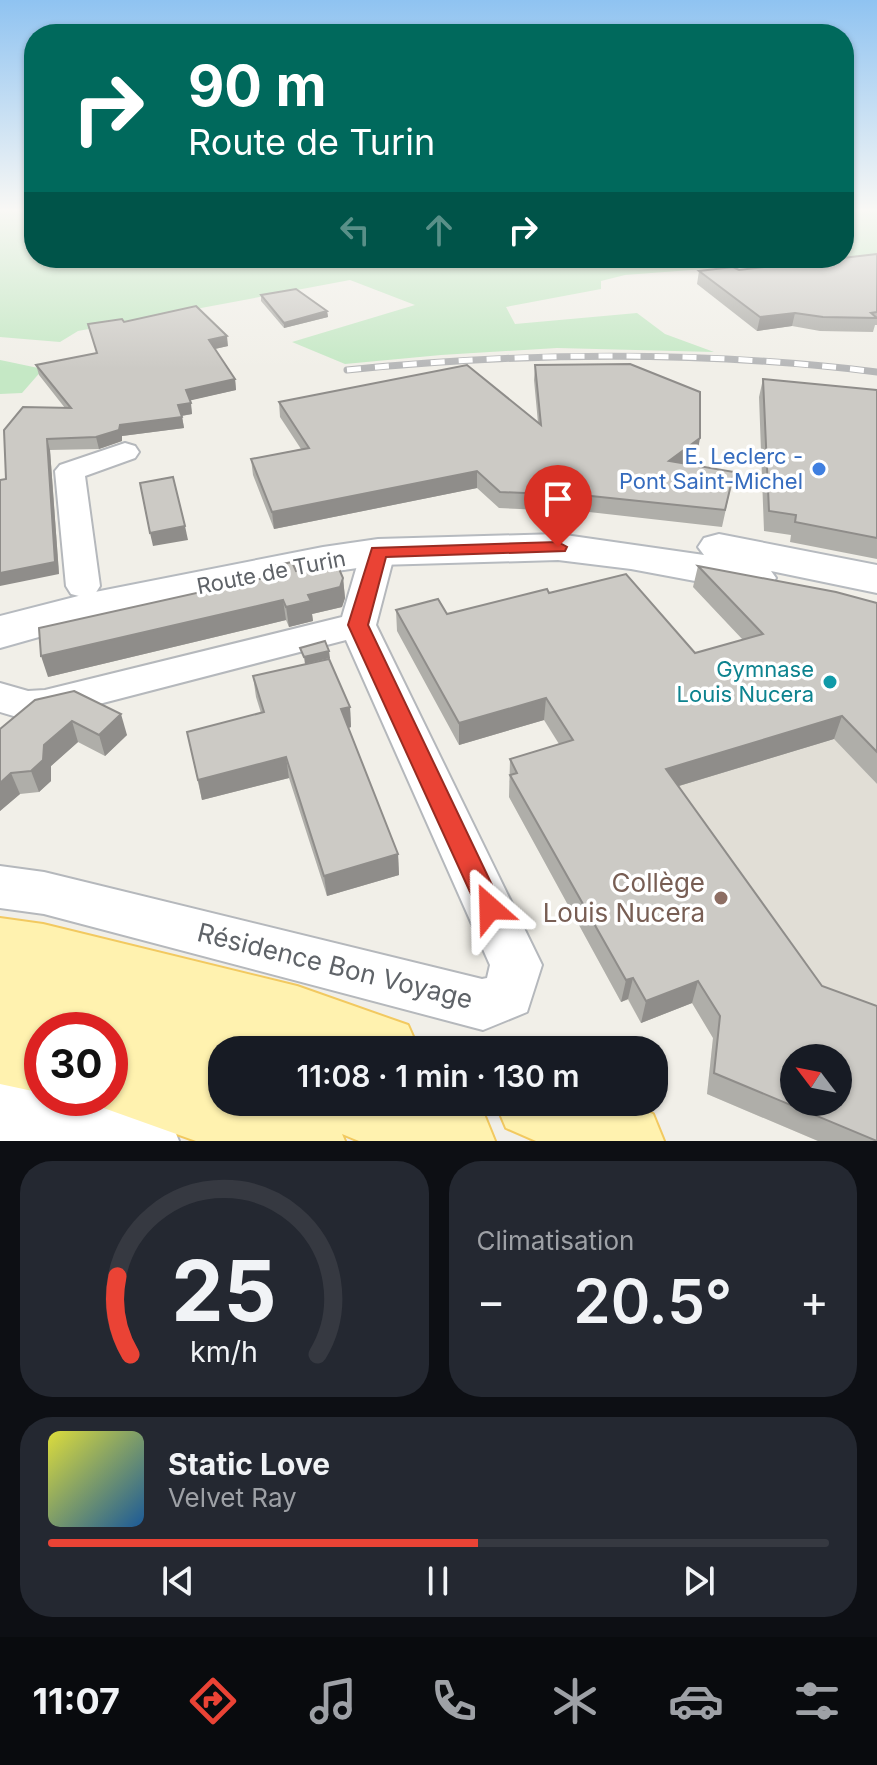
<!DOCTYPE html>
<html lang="fr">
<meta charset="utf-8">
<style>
body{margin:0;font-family:Inter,sans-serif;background:#242831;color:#f1f3f6;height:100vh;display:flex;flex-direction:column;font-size:30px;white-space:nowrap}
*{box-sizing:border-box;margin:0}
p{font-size:26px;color:#9ea1a6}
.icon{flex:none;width:44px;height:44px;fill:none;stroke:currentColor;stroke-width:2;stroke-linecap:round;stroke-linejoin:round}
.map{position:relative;height:1141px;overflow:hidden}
.drawer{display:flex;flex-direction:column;gap:20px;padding:20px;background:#0d0f14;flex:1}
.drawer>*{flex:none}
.banner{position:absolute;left:24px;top:24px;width:830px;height:244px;border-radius:32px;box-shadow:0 2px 6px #0004;background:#00695c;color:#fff;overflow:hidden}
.needle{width:52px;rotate:302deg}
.fabs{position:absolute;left:780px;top:1044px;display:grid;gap:16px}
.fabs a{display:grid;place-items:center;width:72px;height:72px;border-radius:50%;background:#171b24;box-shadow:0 2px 6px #0004;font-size:40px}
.speed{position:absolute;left:24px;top:1012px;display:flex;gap:16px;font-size:40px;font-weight:700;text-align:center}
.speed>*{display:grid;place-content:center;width:104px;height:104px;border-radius:50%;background:#171b24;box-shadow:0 2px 6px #0004;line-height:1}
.speed .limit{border:12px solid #d22;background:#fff;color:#111}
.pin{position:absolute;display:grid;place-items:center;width:68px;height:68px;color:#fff;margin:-82px -34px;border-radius:50% 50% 50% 0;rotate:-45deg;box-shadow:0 0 8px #0007}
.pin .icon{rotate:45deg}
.me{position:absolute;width:88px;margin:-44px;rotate:335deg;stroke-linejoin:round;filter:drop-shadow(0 0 6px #0008)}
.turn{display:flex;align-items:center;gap:28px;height:168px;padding:0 32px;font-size:36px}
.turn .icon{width:104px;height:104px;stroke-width:2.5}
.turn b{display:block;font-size:56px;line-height:68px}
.lanes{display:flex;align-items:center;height:76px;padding:0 32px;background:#0003;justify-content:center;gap:40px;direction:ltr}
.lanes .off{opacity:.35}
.big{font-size:60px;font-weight:600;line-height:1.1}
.drawer .tile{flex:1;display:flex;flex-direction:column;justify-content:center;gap:12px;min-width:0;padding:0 28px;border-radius:32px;background:#242831}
.drawer .dial{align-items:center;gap:0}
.dial svg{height:208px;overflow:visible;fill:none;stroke:#363941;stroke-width:7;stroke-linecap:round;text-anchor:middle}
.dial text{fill:#f1f3f6;stroke:none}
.song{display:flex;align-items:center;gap:24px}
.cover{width:96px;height:96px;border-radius:12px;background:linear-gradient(135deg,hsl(60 70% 55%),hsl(210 70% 35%))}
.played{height:8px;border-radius:4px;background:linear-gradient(90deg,#ea4335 55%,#363941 55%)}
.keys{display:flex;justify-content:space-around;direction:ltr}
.heat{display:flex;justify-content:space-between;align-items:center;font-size:44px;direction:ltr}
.drawer .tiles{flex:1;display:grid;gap:20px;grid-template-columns:1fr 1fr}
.tile:last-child{grid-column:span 2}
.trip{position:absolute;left:208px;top:1036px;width:460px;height:80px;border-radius:32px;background:#171b24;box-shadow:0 2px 6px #0004;font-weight:600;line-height:80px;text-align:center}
.tab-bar{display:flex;height:128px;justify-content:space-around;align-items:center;background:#090b0e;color:#9ea1a6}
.tab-bar .icon{width:56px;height:56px}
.tab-bar .active{color:#ea4335}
.tab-bar b{font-size:36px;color:#f1f3f6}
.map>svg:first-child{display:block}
.education{fill:#e1ded6;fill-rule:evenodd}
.green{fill:#c5e8c5}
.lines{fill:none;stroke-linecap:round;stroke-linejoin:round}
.minor-casing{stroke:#b5b8bc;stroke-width:4}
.secondary-casing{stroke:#b6babf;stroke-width:4}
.primary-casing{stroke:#f2c960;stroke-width:4}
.minor{fill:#fff;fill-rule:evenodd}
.secondary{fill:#fff;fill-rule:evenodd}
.primary{fill:#fff2af;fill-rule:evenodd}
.rail-casing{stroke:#b6b7b8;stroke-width:7}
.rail{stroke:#fff;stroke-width:5;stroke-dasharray:14;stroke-linecap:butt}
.wall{fill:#afaea9}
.shaded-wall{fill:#8f8d8a}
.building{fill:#cccac5;stroke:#8f8d8a;stroke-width:2;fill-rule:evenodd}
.route{fill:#ea4335;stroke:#982c22;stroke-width:2}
.shop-dot{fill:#3f7fe0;stroke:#fff;stroke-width:3}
.culture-dot{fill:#0f9aa8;stroke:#fff;stroke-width:3}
.education-dot{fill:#8d6e63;stroke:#fff;stroke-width:3}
.labels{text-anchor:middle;stroke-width:7;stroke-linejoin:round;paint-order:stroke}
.shop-label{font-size:22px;fill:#366cbe;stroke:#fff;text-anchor:end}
.street-label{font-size:22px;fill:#5f6368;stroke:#fff}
.culture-label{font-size:22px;fill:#0d838f;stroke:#fff;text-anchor:end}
.near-education-label{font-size:26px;fill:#785e54;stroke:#fff;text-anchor:end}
.near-street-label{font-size:26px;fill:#5f6368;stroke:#fff}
</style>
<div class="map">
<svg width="877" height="1141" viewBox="0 0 877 1141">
<rect width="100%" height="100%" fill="#f1efe8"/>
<path class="education" d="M 681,664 L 820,743 L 835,739 L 877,784 L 877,1141 L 818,1141 L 707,1094 L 713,1038 L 692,1003 L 641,1023 L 628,1000 L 621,1002 L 509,797 L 515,795 L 509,781 L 579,760 ZM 794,1058 L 838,1058 L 838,1102 L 794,1102 Z"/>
<g class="green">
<path d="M 0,209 L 34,209 L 34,258 L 844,258 L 844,209 L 877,209 L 877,256 L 625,275 L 601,281 L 601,289 L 506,307 L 515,324 L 637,313 L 665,334 L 714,352 L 557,348 L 441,355 L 345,364 L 292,342 L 415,305 L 350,280 L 78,331 L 60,342 L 0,337 Z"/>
<path d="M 0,360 L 5,361 L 43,369 L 22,393 L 0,394 Z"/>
</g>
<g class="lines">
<g class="minor-casing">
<g id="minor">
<path d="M 125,443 L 135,446 L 139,452 L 135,458 L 85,476 L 100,586 L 95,594 L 83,597 L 71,594 L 66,586 L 55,471 L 60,465 Z"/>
<path d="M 378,542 L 390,545 L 395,552 L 376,625 L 542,965 L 527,1012 L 483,1030 L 44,914 L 0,908 L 0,866 L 44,872 L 482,979 L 487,978 L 490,965 L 346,640 L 45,718 L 27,720 L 0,712 L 0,683 L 28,691 L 45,690 L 342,617 L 361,552 L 366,545 Z"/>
</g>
</g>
<g class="secondary-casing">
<g id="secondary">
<path d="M 558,534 L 704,555 L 698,547 L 704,538 L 719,534 L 877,565 L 877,593 L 771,571 L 776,578 L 770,588 L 754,592 L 631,569 L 558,560 L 378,565 L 323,573 L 92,622 L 0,648 L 0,616 L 90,593 L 323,547 L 378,539 Z"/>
<path d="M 0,1067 L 42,1078 L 42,1098 L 110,1098 L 110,1095 L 168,1114 L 179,1141 L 0,1141 Z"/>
</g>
</g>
<g class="primary-casing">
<g id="primary">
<path d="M 0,918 L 43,924 L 297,986 L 408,1025 L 419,1050 L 283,1050 L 251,1041 L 255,1050 L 222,1050 L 222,1102 L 304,1102 L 319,1108 L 317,1102 L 455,1102 L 484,1114 L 495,1141 L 359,1141 L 342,1134 L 345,1141 L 196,1141 L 84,1101 L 83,1098 L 110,1098 L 110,1030 L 42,1030 L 42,1093 L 0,1084 Z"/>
<path d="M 495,1102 L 624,1102 L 653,1114 L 664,1141 L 536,1141 L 506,1128 Z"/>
</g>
</g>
<use href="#minor" class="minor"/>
<use href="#secondary" class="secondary"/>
<use href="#primary" class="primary"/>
<g class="rail-casing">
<path id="rail" d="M 347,370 C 525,352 699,350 877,372"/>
</g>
<use href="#rail" class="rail"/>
</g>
<g class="wall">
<path d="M 877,254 L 877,325 L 875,325 L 873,332 L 820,331 L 792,326 L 757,331 L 697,284 L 699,271 L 739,270 Z"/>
<path d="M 261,295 L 327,311 L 328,317 L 284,328 L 261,301 Z"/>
<path d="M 124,322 L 228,346 L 215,349 L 235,379 L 236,390 L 190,400 L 192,414 L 182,416 L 184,428 L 122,436 L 122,441 L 99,449 L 50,450 L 59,574 L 6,479 L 65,408 L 39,375 L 36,365 L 96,354 Z"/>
<path d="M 535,365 L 697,455 L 685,464 L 734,472 L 722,527 L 589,512 L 499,508 L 477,488 L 274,529 L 253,475 L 251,459 L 301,449 L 280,417 L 279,402 L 538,423 L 534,380 Z"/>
<path d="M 763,379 L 877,390 L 877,559 L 790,542 L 791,535 L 764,531 L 759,397 Z"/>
<path d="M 698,566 L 877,603 L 877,784 L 834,739 L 679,786 L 877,1141 L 818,1141 L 707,1094 L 713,1038 L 692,1003 L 641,1023 L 628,999 L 621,1002 L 509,797 L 510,759 L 559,744 L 544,720 L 459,745 L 397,631 L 396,610 L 447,614 L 549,593 L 695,653 L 743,640 L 693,587 Z"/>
<path d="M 269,567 L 343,578 L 345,598 L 342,607 L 312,614 L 313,621 L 289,627 L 286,620 L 48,677 L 270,576 Z"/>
<path d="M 253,676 L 350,707 L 351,727 L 348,728 L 398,854 L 399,875 L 327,896 L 289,778 L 202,800 L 187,732 L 261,713 L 256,697 Z"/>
<path d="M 74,691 L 127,735 L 105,756 L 78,742 L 51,766 L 51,781 L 39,792 L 20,794 L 0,811 L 0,729 Z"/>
</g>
<g class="shaded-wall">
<path d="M 327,311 L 328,317 L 284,328 L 284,323 Z"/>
<path d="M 795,313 L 792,326 L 757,331 L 760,317 Z"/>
<path d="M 227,336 L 228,346 L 210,350 L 209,340 Z"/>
<path d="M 235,379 L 236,390 L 188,401 L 186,390 Z"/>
<path d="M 191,403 L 192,414 L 180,416 L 178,405 Z"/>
<path d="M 182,417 L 184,428 L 122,436 L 122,441 L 99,449 L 96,437 L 120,425 Z"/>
<path d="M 700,438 L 697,455 L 667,478 L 669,461 Z"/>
<path d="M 47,439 L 50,450 L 59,574 L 0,586 L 0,573 Z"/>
<path d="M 477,471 L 477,488 L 274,529 L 272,512 Z"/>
<path d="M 185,526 L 188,540 L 153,546 L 150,533 Z"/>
<path d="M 343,578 L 345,598 L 342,607 L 312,614 L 313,621 L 289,627 L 286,607 L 308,595 Z"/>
<path d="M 283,600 L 286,620 L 48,677 L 41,656 Z"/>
<path d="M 329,651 L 330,658 L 305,664 L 304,657 Z"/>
<path d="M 546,698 L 544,720 L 459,745 L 459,723 Z"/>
<path d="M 350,707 L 351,727 L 343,730 L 341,709 Z"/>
<path d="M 121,714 L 127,735 L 105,756 L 99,735 Z"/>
<path d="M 842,716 L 834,739 L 662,791 L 666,769 Z"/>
<path d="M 72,721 L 78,742 L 51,766 L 51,781 L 39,792 L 31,771 L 44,745 Z"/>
<path d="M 286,757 L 289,778 L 202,800 L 198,780 Z"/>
<path d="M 11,773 L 20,794 L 0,811 L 0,783 Z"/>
<path d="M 398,854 L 399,875 L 327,896 L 324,876 Z"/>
<path d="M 633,978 L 628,999 L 621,1002 L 626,980 Z"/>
<path d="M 698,981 L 692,1003 L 641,1023 L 646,1001 Z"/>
</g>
<g class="building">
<path d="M 877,254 L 877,312 L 871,313 L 877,318 L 823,317 L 795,313 L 760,317 L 699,271 L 733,267 L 739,270 Z"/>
<path d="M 296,289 L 327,311 L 284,323 L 261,295 Z"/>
<path d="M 196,306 L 227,336 L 209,340 L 235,379 L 186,390 L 191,403 L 178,405 L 182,417 L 120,425 L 119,430 L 96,437 L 47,439 L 55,562 L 0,573 L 0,480 L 6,479 L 4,430 L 23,407 L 71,408 L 36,365 L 97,353 L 88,324 L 122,319 L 124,322 Z"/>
<path d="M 630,364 L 700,392 L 700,438 L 669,461 L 734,472 L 725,510 L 591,496 L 500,492 L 477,471 L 272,512 L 251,459 L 309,448 L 279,402 L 467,365 L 541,425 L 535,365 Z"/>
<path d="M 763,379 L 877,390 L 877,538 L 795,522 L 796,515 L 769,511 Z"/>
<path d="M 173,477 L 185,526 L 150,533 L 140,483 Z"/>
<path d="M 292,562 L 296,571 L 336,562 L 343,578 L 340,587 L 308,595 L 311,601 L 286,607 L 283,600 L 41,656 L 39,628 L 273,576 L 269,567 Z"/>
<path d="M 698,566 L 836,592 L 877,603 L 877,752 L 842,716 L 666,769 L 822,986 L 877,1006 L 877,1141 L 714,1073 L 720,1016 L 698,981 L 646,1001 L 633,978 L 626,980 L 510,775 L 517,773 L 510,759 L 573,740 L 546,698 L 459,723 L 396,610 L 438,599 L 447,614 L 547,589 L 549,593 L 626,574 L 695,653 L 763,634 ZM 794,1058 L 838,1058 L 838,1102 L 794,1102 Z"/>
<path d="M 325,641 L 329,651 L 304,657 L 300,648 Z"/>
<path d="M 329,659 L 350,707 L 341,709 L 398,854 L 324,876 L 286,757 L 198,780 L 187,732 L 264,712 L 253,676 Z"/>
<path d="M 74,691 L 121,714 L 99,735 L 72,721 L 44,745 L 43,760 L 31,771 L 11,773 L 0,783 L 0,729 L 35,700 Z"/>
</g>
<linearGradient id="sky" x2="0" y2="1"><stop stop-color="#8fc3f1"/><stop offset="0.57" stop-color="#f9f8f5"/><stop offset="1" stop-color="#f9f8f5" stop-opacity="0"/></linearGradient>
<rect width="877" height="369" fill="url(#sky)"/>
<path class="route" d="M 558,542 L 567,547 L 565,551 L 386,557 L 368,625 L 503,908 L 499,916 L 490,920 L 481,916 L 348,625 L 372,548 Z"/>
<circle class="shop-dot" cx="819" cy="469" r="8"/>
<circle class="culture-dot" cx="830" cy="682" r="8"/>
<circle class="education-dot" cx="721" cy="898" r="8"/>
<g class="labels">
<g class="shop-label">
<text x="803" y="464">E. Leclerc -<tspan x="803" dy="25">Pont Saint-Michel</tspan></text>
</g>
<g class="street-label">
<text transform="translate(271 572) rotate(-11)" y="8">Route de Turin</text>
</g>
<g class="culture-label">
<text x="814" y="677">Gymnase<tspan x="814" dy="25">Louis Nucera</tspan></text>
</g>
<g class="near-education-label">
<text x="705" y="892">Collège<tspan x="705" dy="30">Louis Nucera</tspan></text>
</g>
<g class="near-street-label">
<text transform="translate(335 966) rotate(14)" y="9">Résidence Bon Voyage</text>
</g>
</g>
</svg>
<div class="fabs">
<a><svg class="needle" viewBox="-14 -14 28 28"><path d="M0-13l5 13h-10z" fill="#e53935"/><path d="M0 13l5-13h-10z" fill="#9ea1a6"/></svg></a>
</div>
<div class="speed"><div class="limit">30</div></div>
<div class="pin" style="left:558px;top:547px;background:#d93025"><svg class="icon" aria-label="arrive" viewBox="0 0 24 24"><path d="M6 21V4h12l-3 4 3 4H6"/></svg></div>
<svg class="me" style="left:490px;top:908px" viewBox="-20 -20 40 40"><path d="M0-17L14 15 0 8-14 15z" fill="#ea4335" stroke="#fff" stroke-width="4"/></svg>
<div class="trip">11:08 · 1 min · 130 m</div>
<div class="banner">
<div class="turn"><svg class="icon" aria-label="right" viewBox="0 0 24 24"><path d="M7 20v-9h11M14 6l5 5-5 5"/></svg><div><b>90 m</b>Route de Turin</div></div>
<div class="lanes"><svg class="icon off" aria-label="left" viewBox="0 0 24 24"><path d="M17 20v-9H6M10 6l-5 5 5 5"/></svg><svg class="icon off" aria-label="ahead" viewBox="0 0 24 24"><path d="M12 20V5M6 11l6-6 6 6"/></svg><svg class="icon" aria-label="right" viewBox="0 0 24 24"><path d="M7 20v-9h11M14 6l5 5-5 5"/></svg></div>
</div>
</div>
<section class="drawer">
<div class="tiles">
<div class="tile dial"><svg viewBox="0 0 100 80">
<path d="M14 69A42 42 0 1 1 86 69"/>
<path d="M14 69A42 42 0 0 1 9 39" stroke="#ea4335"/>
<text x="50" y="56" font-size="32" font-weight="700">25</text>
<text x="50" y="72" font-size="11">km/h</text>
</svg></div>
<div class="tile"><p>Climatisation</p>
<div class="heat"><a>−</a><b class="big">20.5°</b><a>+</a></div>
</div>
<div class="tile">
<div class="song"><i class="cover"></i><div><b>Static Love</b><p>Velvet Ray</p></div></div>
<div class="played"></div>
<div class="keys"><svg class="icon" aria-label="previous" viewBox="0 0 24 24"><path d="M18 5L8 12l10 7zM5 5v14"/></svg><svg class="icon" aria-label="pause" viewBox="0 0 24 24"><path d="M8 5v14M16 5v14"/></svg><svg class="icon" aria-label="next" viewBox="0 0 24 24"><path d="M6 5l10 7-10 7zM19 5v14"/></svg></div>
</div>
</div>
</section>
<nav class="tab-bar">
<b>11:07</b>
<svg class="icon active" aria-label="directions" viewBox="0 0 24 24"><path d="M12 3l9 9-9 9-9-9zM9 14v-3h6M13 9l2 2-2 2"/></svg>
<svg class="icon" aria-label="music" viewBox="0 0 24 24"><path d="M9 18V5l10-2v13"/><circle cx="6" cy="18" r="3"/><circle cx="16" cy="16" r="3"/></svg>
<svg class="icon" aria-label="phone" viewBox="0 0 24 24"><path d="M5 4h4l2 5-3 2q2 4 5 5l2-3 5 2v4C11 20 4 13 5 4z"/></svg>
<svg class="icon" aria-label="climate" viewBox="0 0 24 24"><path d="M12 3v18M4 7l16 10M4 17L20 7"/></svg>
<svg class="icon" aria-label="car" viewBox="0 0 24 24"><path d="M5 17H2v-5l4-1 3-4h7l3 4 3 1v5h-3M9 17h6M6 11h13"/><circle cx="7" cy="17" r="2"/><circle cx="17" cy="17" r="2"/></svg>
<svg class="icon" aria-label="filters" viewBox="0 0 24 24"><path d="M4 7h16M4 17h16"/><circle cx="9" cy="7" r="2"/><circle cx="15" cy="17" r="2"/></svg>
</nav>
